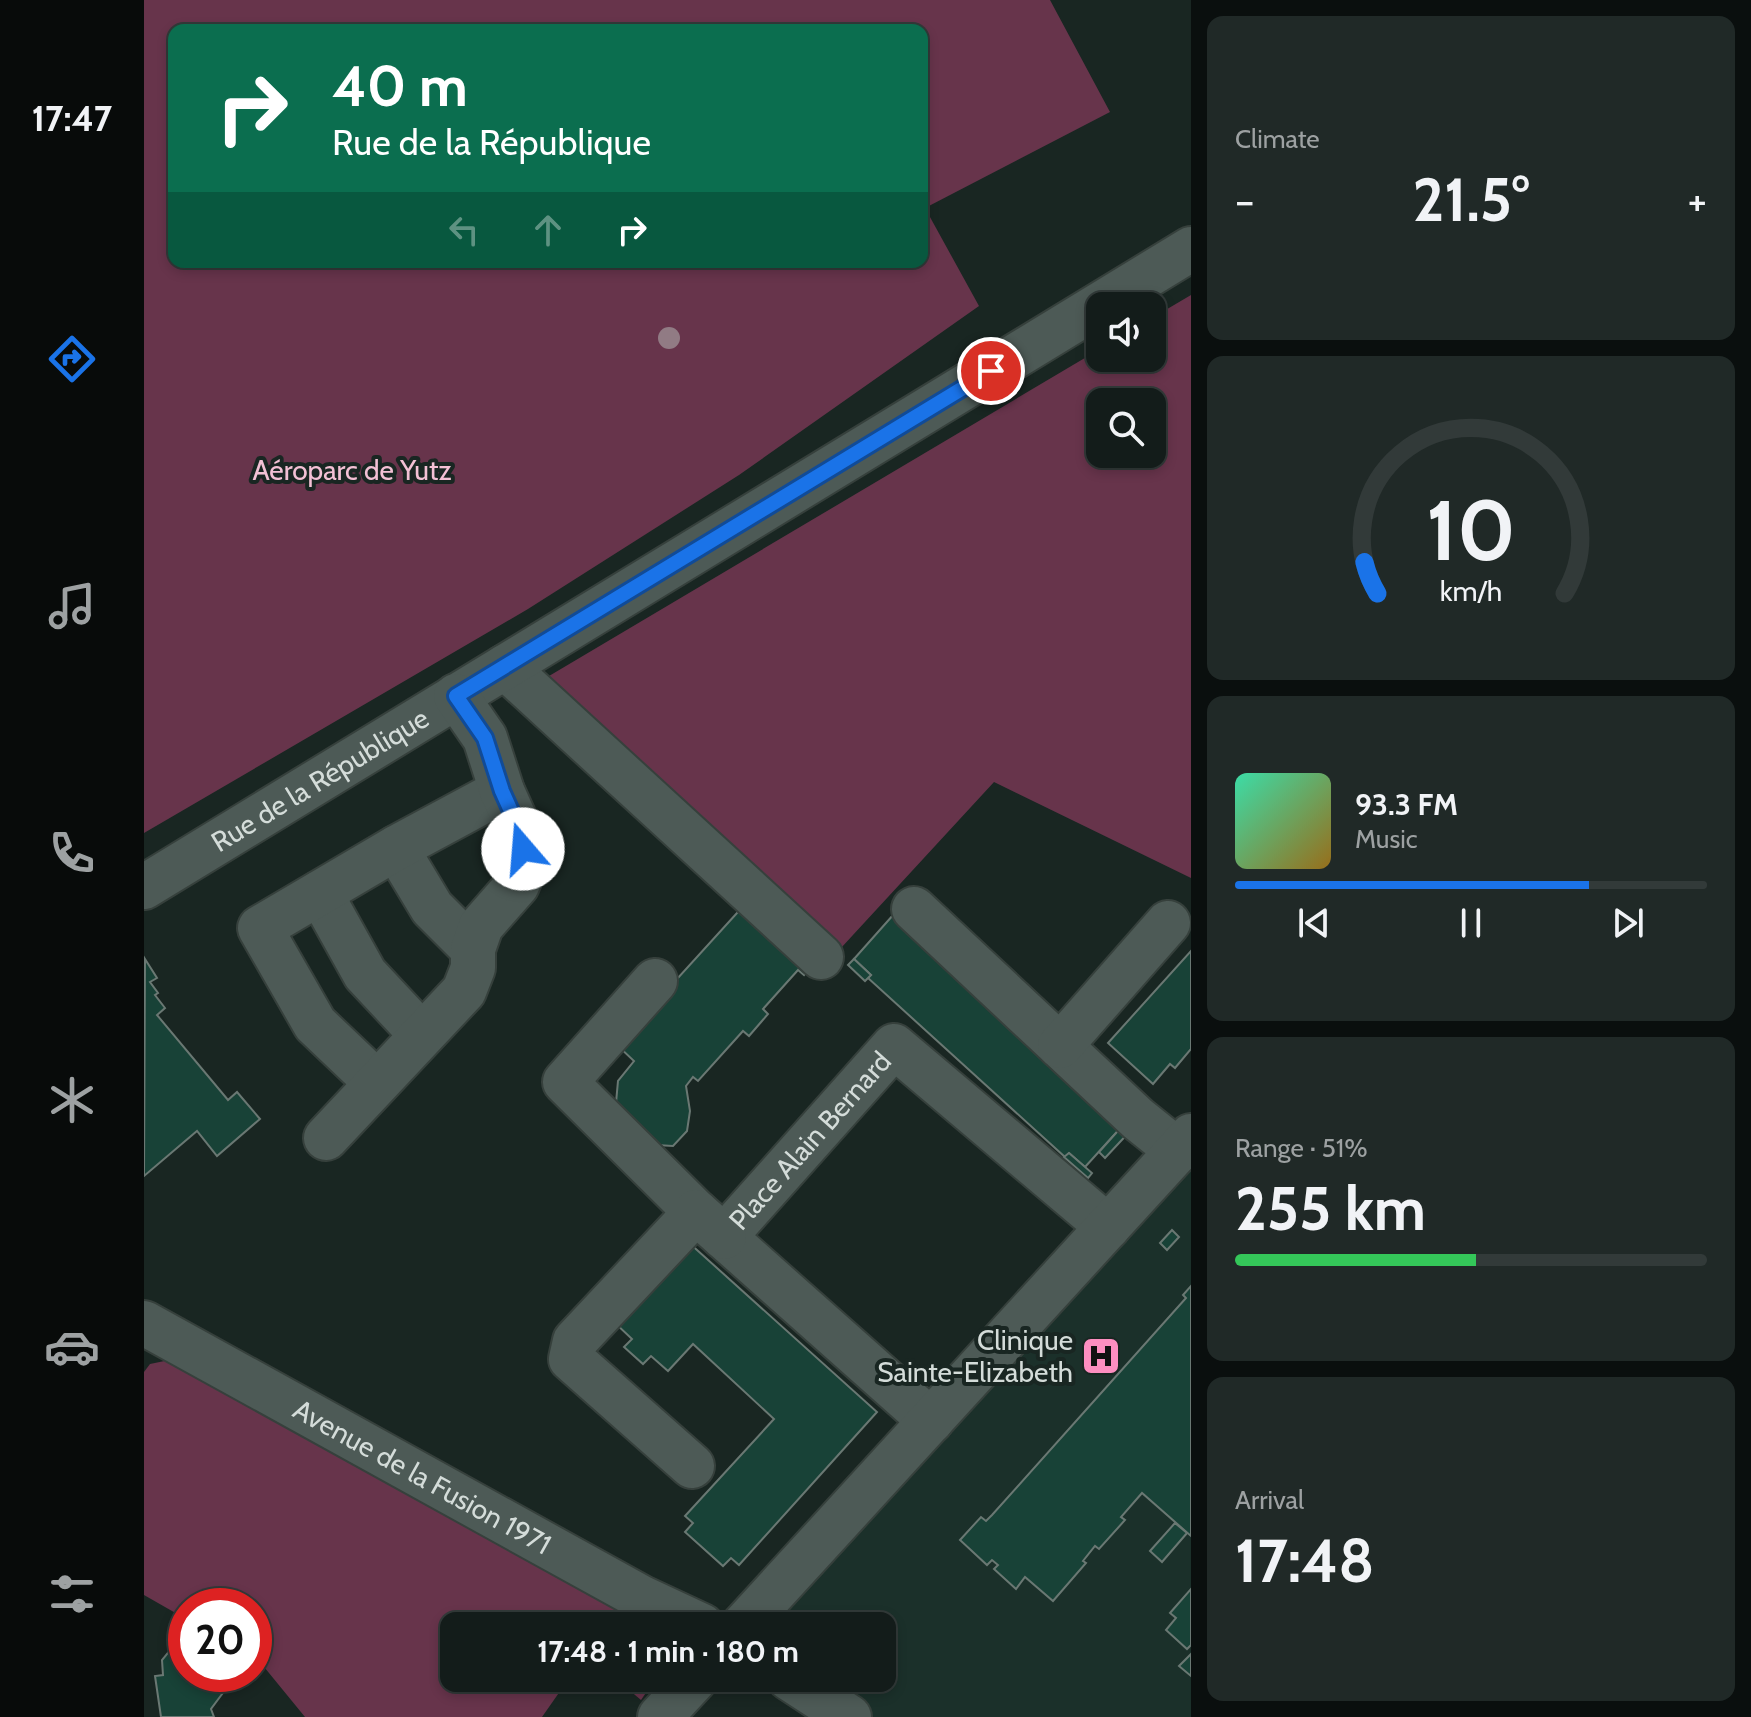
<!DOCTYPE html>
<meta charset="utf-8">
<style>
body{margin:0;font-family:Cabin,sans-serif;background:#202927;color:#f1f3f6;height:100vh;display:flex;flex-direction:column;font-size:30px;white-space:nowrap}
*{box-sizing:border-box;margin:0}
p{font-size:26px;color:#9da1a2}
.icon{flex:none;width:44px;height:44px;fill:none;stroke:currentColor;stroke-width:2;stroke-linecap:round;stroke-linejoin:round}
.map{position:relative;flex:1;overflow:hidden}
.side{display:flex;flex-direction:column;gap:16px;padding:16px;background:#0a0f0e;width:560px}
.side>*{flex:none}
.top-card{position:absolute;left:24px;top:24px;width:760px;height:244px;border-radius:16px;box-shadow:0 4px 12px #0003,0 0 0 2px #323a39;background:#0b6e4f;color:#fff;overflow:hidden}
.buttons{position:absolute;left:942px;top:292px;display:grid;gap:16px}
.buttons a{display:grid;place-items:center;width:80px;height:80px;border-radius:16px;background:#131c1a;box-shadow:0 4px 12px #0003,0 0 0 2px #323a39;font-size:40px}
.speed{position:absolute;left:24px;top:1588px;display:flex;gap:16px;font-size:40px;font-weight:700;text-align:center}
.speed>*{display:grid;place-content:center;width:104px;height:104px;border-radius:50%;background:#131c1a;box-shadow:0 4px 12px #0003,0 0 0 2px #323a39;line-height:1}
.speed .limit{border:12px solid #d22;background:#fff;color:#111}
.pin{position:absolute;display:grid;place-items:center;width:68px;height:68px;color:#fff;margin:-34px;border:4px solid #fff;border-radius:50%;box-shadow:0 2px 8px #0007}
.me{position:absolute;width:88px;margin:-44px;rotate:342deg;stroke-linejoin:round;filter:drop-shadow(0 0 6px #0008)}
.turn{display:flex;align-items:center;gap:28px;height:168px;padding:0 32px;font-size:36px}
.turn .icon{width:104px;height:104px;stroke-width:2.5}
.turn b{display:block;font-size:56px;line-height:68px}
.lanes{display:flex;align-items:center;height:76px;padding:0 32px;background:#0003;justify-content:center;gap:40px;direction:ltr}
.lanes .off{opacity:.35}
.big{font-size:60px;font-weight:700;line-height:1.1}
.side .tile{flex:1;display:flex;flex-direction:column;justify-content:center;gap:12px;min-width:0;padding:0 28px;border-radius:16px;background:#202927}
.side .dial{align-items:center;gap:0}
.dial svg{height:208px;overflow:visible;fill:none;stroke:#323a39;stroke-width:7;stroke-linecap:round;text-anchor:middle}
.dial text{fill:#f1f3f6;stroke:none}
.song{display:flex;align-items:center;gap:24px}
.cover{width:96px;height:96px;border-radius:12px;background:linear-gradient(135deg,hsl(160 70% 55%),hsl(40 70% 35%))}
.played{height:8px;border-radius:4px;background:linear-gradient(90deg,#1a73e8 75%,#323a39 75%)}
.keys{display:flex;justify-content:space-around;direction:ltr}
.heat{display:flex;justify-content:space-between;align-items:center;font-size:44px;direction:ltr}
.charge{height:12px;border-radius:6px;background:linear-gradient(90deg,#34c759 51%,#323a39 0)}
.trip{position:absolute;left:296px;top:1612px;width:456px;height:80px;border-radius:16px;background:#131c1a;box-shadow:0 4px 12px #0003,0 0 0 2px #323a39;font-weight:700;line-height:80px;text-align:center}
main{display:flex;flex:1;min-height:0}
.tabs{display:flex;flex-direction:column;width:144px;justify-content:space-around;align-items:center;background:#080b0a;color:#9da1a2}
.tabs .icon{width:56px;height:56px}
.tabs .current{color:#1a73e8}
.tabs b{font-size:36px;color:#f1f3f6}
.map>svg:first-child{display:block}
.built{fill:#1b302a}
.green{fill:#67344b;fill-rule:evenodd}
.building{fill:#184237;stroke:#6a7873;stroke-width:2}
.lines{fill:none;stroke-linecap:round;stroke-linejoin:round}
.minor-casing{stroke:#36403c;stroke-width:48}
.minor{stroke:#4d5a56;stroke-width:44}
.tree{fill:#917b84}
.route-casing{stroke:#114b97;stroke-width:20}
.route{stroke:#1a73e8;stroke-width:14}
.labels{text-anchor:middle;stroke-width:8;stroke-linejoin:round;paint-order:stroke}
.park-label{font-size:28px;fill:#f3c1d5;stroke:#192622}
.street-label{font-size:28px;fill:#d4dcd9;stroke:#192622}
.poi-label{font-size:28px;fill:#d4dcd9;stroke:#192622;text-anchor:end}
</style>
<main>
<nav class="tabs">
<b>17:47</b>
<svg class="icon current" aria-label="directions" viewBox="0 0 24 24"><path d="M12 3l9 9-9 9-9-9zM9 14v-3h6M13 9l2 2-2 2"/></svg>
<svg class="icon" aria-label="music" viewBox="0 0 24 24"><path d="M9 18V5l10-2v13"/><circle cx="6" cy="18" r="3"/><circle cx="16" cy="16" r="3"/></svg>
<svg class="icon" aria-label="phone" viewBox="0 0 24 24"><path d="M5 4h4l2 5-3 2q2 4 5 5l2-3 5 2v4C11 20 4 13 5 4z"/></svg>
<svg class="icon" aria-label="climate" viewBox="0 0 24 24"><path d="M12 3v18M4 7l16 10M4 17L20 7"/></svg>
<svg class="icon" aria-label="car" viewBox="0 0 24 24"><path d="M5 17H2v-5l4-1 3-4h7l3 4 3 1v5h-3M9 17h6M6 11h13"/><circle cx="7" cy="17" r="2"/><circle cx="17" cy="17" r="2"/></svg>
<svg class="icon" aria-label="filters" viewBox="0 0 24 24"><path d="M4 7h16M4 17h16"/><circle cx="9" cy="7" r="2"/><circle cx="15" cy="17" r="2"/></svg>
</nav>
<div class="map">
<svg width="1047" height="1717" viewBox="0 0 1047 1717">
<rect width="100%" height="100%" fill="#192622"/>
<path class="built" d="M 1047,1157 L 1047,1717 L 726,1717 L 674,1678 L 738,1678 L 738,1626 L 638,1626 L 642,1609 Z"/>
<g class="green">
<path d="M 0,0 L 906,0 L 966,112 L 781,208 L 835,306 L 595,475 L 384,609 L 0,833 ZM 30,30 L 778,30 L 778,262 L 30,262 Z"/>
<path d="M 1047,295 L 1047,878 L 850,782 L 697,948 L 400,679 L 956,349 L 956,358 L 1008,358 L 1008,318 ZM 956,402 L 1008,402 L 1008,454 L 956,454 Z"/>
<path d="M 35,1358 L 502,1626 L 310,1626 L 310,1678 L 412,1678 L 419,1687 L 398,1717 L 161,1717 L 116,1662 L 110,1658 L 110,1606 L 42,1606 L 42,1619 L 0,1595 L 0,1372 L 6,1364 Z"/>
<path d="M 471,1678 L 512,1678 L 497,1700 Z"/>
</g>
<g class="building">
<path d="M 603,902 L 670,963 L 660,975 L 654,970 L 619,1009 L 624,1014 L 605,1036 L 599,1031 L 554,1081 L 549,1077 L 542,1086 L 546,1111 L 543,1131 L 529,1146 L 512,1145 L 472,1103 L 474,1081 L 490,1061 L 473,1045 Z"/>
<path d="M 750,914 L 981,1123 L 941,1167 L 925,1153 L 921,1157 L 724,978 L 727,975 L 710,959 Z"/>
<path d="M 1047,951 L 1047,1049 L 1031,1068 L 1026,1064 L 1009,1084 L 964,1043 Z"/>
<path d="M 1,959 L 13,978 L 6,982 L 14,993 L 11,995 L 21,1008 L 13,1015 L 84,1100 L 93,1092 L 116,1119 L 73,1156 L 53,1131 L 0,1176 Z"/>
<path d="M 710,959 L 727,975 L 721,981 L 704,965 Z"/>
<path d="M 981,1123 L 988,1129 L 961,1158 L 955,1152 Z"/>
<path d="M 925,1153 L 948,1173 L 944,1178 L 920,1157 Z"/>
<path d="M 1028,1230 L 1035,1237 L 1023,1250 L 1016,1243 Z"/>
<path d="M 543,1241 L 733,1412 L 595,1565 L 587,1558 L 579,1566 L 541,1532 L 549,1523 L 541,1516 L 630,1419 L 549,1344 L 524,1371 L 507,1356 L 499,1364 L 480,1347 L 488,1339 L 470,1322 Z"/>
<path d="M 1047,1286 L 1047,1536 L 998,1493 L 977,1517 L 981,1520 L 955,1549 L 951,1546 L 939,1561 L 942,1563 L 909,1601 L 881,1577 L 872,1589 L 850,1569 L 854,1565 L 848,1560 L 843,1565 L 816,1540 L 837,1517 L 842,1521 L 848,1515 L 1042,1298 L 1039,1295 Z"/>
<path d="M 1031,1523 L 1043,1533 L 1018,1562 L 1006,1551 Z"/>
<path d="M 1047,1589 L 1047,1645 L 1043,1649 L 1022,1630 L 1032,1618 L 1026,1613 Z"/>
<path d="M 36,1638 L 42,1642 L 42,1674 L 85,1674 L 90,1678 L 67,1709 L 70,1717 L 17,1717 L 11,1676 L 19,1675 L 18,1660 Z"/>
<path d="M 1047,1654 L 1047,1676 L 1035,1666 Z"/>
</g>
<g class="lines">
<g class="minor-casing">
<g id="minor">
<path d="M 361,667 L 677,957"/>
<path d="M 252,848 L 288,908 L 329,949"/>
<path id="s1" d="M 0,887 L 1047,249"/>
<path d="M 176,893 L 221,974 L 278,1035"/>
<path d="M 770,909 L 994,1119 L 1034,1151"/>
<path d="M 511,981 L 421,1082 L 552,1212"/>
<path d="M 916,1046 L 1024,923"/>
<path d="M 233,1083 L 171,1024 L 116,928 L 252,848 L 358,791"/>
<path d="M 182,1138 L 320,991 L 329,968 L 329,949 L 337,926 L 373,885 L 381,866 L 376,831 L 358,791 L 341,738 L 312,696"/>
<path id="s2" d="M 0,1323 L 498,1598 L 558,1626"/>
<path id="s3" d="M 787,1421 L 580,1237 L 750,1046 L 964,1227"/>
<path d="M 548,1466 L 427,1359 L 431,1341 L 552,1212 L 580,1237"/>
<path d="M 599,1626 L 1047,1136"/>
<path d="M 645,1678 L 705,1717"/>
<path d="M 516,1717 L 552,1678"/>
</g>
</g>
<use href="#minor" class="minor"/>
</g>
<circle class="tree" cx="525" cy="338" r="11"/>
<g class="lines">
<g class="route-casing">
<path id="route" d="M 379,849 L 376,831 L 358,791 L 341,738 L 312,696 L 847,371"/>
</g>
<use href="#route" class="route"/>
</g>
<defs>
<g id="hospital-square" transform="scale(2)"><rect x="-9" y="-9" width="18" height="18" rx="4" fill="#fd8ec0" stroke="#192622"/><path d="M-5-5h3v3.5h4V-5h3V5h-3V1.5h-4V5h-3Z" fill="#111"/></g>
</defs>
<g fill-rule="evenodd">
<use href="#hospital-square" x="957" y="1356"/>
</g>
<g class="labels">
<g class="park-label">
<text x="208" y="480">Aéroparc de Yutz</text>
</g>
<g class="street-label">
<text dy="10" stroke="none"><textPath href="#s1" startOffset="206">Rue de la République</textPath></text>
<text dy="10" stroke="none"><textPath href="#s3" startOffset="406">Place Alain Bernard</textPath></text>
<text dy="10" stroke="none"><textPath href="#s2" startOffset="318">Avenue de la Fusion 1971</textPath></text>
</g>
<g class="poi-label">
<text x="929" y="1350">Clinique<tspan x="929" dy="32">Sainte-Elizabeth</tspan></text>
</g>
</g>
</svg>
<div class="buttons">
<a><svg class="icon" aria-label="sound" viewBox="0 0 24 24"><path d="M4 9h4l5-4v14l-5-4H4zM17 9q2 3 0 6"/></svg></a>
<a><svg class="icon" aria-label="search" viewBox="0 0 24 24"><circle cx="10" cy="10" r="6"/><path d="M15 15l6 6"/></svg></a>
</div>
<div class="speed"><div class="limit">20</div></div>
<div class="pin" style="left:847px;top:371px;background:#d93025"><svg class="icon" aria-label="arrive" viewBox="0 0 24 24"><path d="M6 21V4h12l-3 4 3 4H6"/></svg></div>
<svg class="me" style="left:379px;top:849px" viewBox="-20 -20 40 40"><circle r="19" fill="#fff"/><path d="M0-13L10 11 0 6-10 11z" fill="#1a73e8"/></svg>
<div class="trip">17:48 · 1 min · 180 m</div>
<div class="top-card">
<div class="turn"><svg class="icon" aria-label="right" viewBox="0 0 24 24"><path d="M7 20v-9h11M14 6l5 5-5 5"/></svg><div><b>40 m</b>Rue de la République</div></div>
<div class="lanes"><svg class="icon off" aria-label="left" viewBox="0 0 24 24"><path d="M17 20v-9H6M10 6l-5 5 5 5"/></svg><svg class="icon off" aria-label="ahead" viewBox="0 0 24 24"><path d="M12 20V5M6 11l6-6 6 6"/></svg><svg class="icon" aria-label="right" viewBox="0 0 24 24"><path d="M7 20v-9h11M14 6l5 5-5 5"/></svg></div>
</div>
</div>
<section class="side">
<div class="tile"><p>Climate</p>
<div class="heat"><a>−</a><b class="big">21.5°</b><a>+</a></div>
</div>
<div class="tile dial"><svg viewBox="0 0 100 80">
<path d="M14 69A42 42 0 1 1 86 69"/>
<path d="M14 69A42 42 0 0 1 9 57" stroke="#1a73e8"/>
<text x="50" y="56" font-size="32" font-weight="700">10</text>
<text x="50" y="72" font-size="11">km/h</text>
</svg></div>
<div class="tile">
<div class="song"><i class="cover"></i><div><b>93.3 FM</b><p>Music</p></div></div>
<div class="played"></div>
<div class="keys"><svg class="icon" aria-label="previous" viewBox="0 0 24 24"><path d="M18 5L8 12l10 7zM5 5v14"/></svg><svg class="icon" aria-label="pause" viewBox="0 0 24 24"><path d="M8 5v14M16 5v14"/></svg><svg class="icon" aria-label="next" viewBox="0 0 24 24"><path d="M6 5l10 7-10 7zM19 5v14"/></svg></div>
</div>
<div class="tile"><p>Range · 51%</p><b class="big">255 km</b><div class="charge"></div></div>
<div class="tile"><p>Arrival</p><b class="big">17:48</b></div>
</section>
</main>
